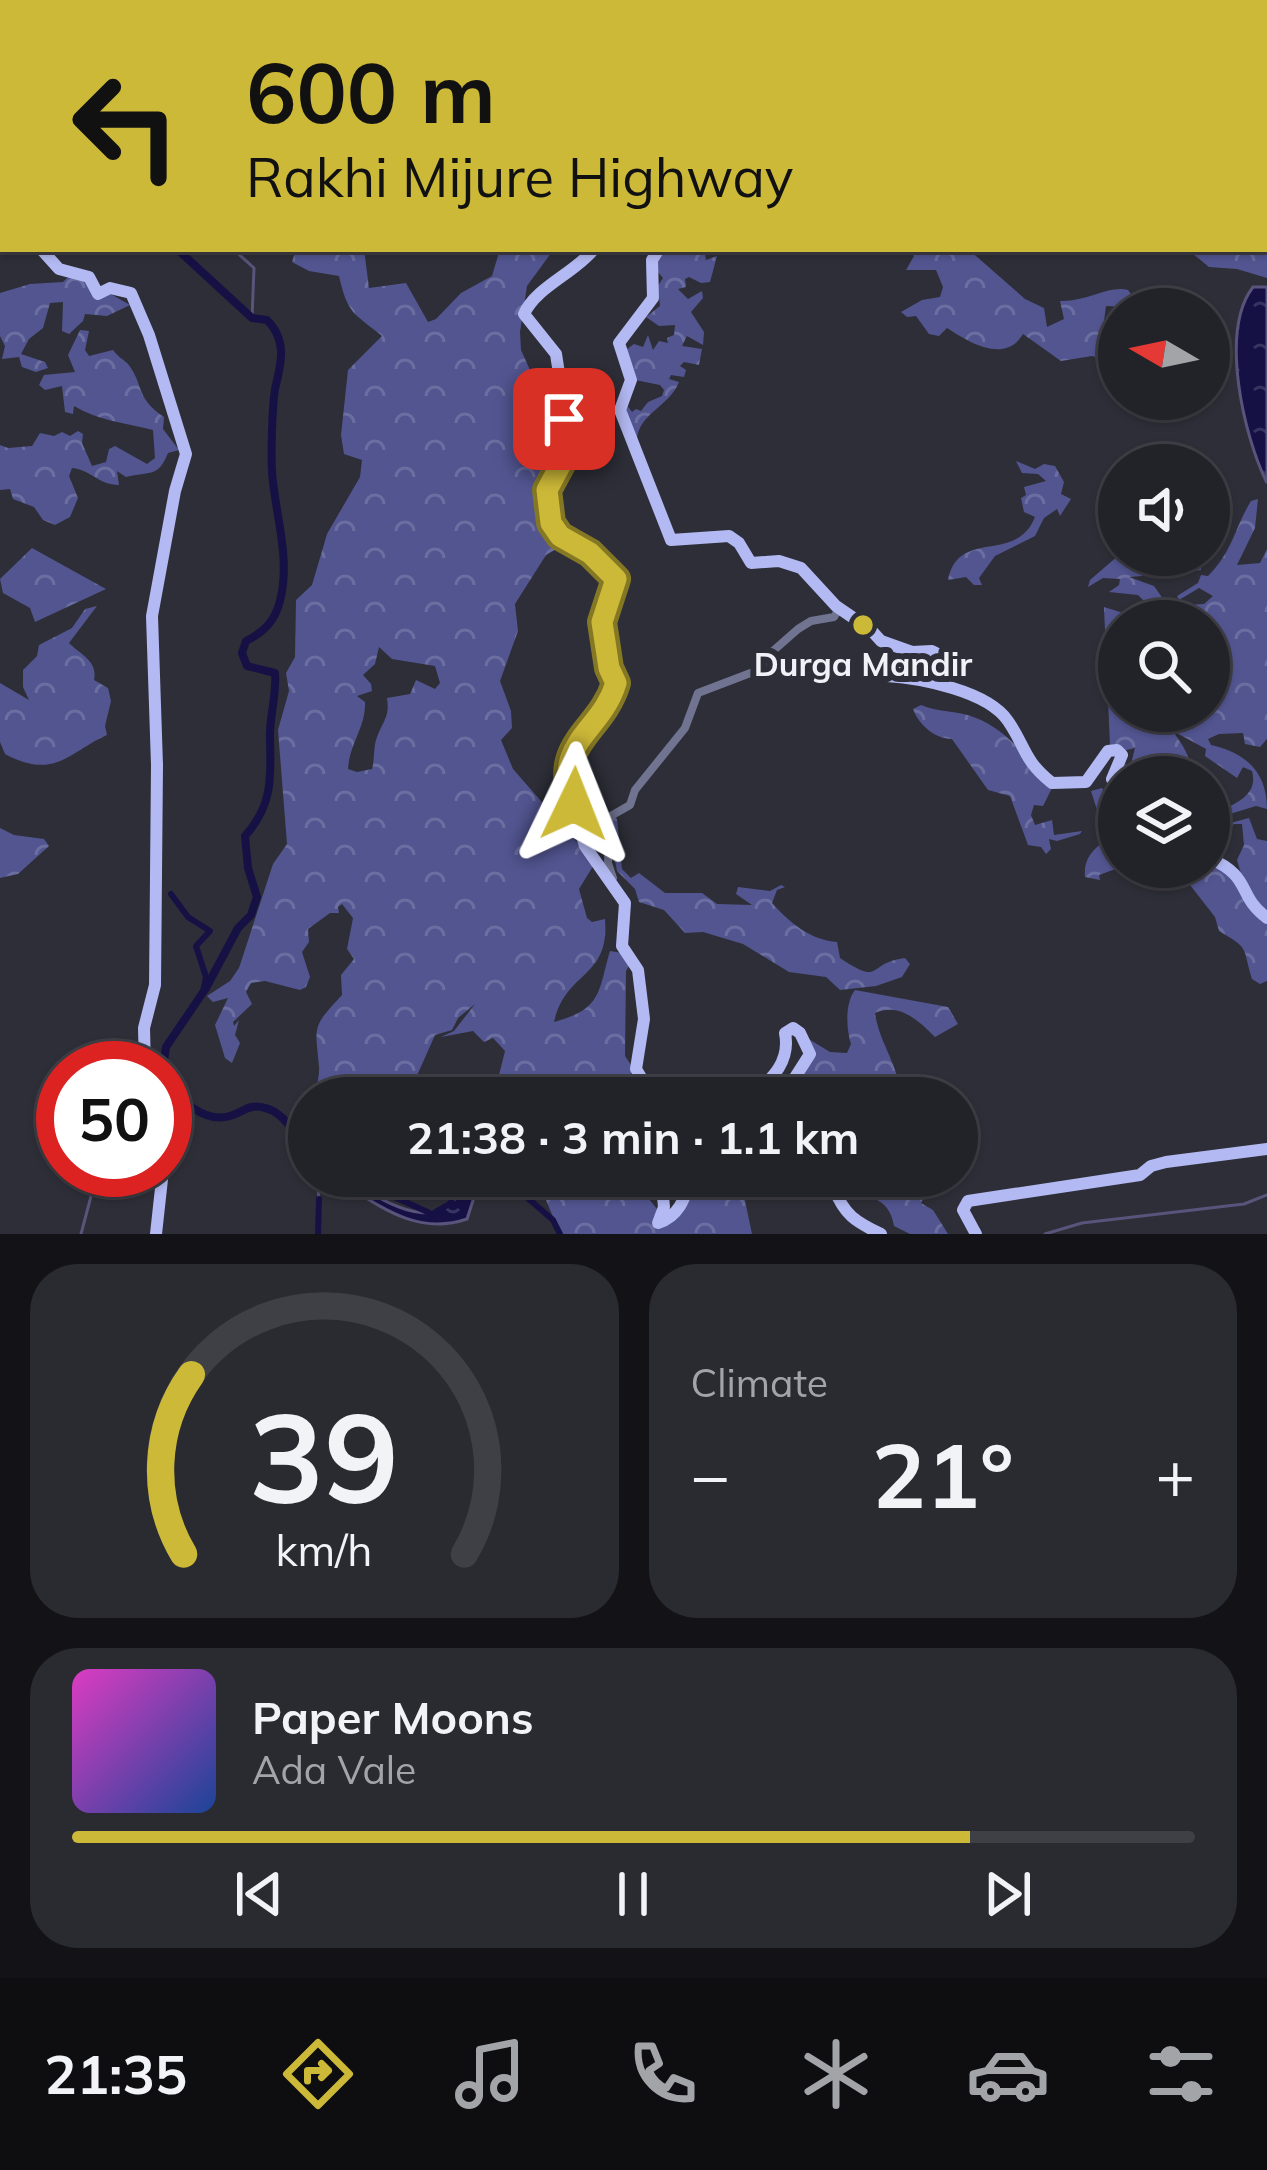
<!DOCTYPE html>
<meta charset="utf-8">
<style>
body{margin:0;font-family:Mulish,sans-serif;background:#2a2a31;color:#f1f3f6;height:100vh;display:flex;flex-direction:column;font-size:45px;white-space:nowrap}
*{box-sizing:border-box;margin:0}
p{font-size:39px;color:#a2a4a8}
.icon{flex:none;width:66px;height:66px;fill:none;stroke:currentColor;stroke-width:2;stroke-linecap:round;stroke-linejoin:round}
.map{position:relative;height:1234px;overflow:hidden}
.drawer{display:flex;flex-direction:column;gap:30px;padding:30px;background:#131317;flex:1}
.drawer>*{flex:none}
.guide{position:absolute;left:0px;top:0px;width:1269px;height:252px;box-shadow:0 3px 9px #0004,0 0 0 3px #3f3f46;background:#cdb938;color:#111;overflow:hidden}
.needle{width:78px;rotate:279deg}
.fabs{position:absolute;left:1098px;top:288px;display:grid;gap:24px}
.fabs a{display:grid;place-items:center;width:132px;height:132px;border-radius:50%;background:#222229;box-shadow:0 3px 9px #0004,0 0 0 3px #3f3f46;font-size:60px}
.speed{position:absolute;left:36px;top:1041px;display:flex;gap:24px;font-size:60px;font-weight:700;text-align:center}
.speed>*{display:grid;place-content:center;width:156px;height:156px;border-radius:50%;background:#222229;box-shadow:0 3px 9px #0004,0 0 0 3px #3f3f46;line-height:1}
.speed .limit{border:18px solid #d22;background:#fff;color:#111}
.pin{position:absolute;display:grid;place-items:center;width:102px;height:102px;color:#fff;margin:-51px;border-radius:24px;box-shadow:0 6px 18px #0006}
.me{position:absolute;width:132px;margin:-66px;rotate:2deg;stroke-linejoin:round;filter:drop-shadow(0 0 9px #0008)}
.turn{display:flex;align-items:center;gap:42px;height:252px;padding:0 48px;font-size:54px}
.turn .icon{width:156px;height:156px;stroke-width:2.5}
.turn b{display:block;font-size:84px;line-height:102px}
.big{font-size:90px;font-weight:700;line-height:1.1}
.drawer .tile{flex:1;display:flex;flex-direction:column;justify-content:center;gap:18px;min-width:0;padding:0 42px;border-radius:48px;background:#2a2a31}
.drawer .dial{align-items:center;gap:0}
.dial svg{height:312px;overflow:visible;fill:none;stroke:#3f3f46;stroke-width:7;stroke-linecap:round;text-anchor:middle}
.dial text{fill:#f1f3f6;stroke:none}
.song{display:flex;align-items:center;gap:36px}
.cover{width:144px;height:144px;border-radius:18px;background:linear-gradient(135deg,hsl(310 70% 55%),hsl(220 70% 35%))}
.played{height:12px;border-radius:6px;background:linear-gradient(90deg,#cdb938 80%,#3f3f46 80%)}
.keys{display:flex;justify-content:space-around;direction:ltr}
.heat{display:flex;justify-content:space-between;align-items:center;font-size:66px;direction:ltr}
.drawer .tiles{flex:1;display:grid;gap:30px;grid-template-columns:1fr 1fr}
.tile:last-child{grid-column:span 2}
.trip{position:absolute;left:288px;top:1077px;width:690px;height:120px;border-radius:60px;background:#222229;box-shadow:0 3px 9px #0004,0 0 0 3px #3f3f46;font-weight:700;line-height:120px;text-align:center}
.tab-bar{display:flex;height:192px;justify-content:space-around;align-items:center;background:#0e0e10;color:#a2a4a8}
.tab-bar .icon{width:84px;height:84px}
.tab-bar .selected{color:#cdb938}
.tab-bar b{font-size:54px;color:#f1f3f6}
.map>svg:first-child{display:block}
.forest{fill:url(#forest-crowns);fill-rule:evenodd}
.water{fill:url(#water-ripples);stroke:#58547b;stroke-width:3}
.lines{fill:none;stroke-linecap:round;stroke-linejoin:round}
.stream{stroke:#58547b;stroke-width:3}
.canal{stroke:#161145;stroke-width:6}
.river{stroke:#161145;stroke-width:8}
.minor{stroke:#717490;stroke-width:8}
.major{stroke:#b3b9f2;stroke-width:12}
.route-casing{stroke:#857824;stroke-width:30}
.route{stroke:#cdb938;stroke-width:21}
.poi-dot{fill:#cdb938;stroke:#2d2e37;stroke-width:4.5}
.labels{text-anchor:middle;stroke-width:12;stroke-linejoin:round;paint-order:stroke}
.poi-label{font-size:33px;font-weight:bold;fill:#f1f2f8;stroke:#2d2e37}
</style>
<div class="map">
<svg width="1267" height="1234" viewBox="0 0 1267 1234">
<defs>
<pattern id="forest-crowns" width="20" height="18" patternUnits="userSpaceOnUse" patternTransform="scale(3)"><rect width="20" height="18" fill="#525590"/><path d="M2 6a3 3 0 1 1 6 0M12 15a3 3 0 1 1 6 0" fill="none" stroke="#6b6ea0"/></pattern>
<pattern id="water-ripples" width="26" height="14" patternUnits="userSpaceOnUse" patternTransform="scale(3)"><rect width="26" height="14" fill="#161145"/><path d="M2 4q2-2 4 0t4 0M15 11q2-2 4 0t4 0" fill="none" stroke="#383461"/></pattern>
</defs>
<rect width="100%" height="100%" fill="#2d2e37"/>
<g class="forest">
<path d="M 1267,219 L 1267,278 L 1237,269 L 1209,267 L 1187,249 L 1266,249 Z"/>
<path d="M 296,249 L 364,249 L 369,288 L 406,283 L 428,322 L 436,319 L 461,293 L 492,276 L 500,249 L 554,249 L 527,286 L 520,332 L 521,350 L 530,370 L 551,389 L 552,422 L 542,518 L 560,547 L 546,555 L 515,604 L 518,631 L 500,681 L 511,711 L 512,728 L 501,740 L 513,769 L 595,863 L 579,889 L 587,918 L 592,922 L 605,919 C 610,979 566,970 554,1022 C 603,1009 598,991 610,951 L 622,953 L 630,964 L 626,971 L 625,1056 L 631,1065 L 632,1098 L 500,1098 L 498,1079 L 505,1051 L 493,1038 L 484,1042 L 473,1031 L 441,1037 L 454,1031 L 475,1004 L 458,1018 L 452,1030 L 435,1035 L 415,1080 L 384,1090 L 381,1098 L 366,1098 L 363,1091 L 360,1098 L 317,1095 C 316,1085 320,1075 319,1066 C 315,1025 312,1027 342,995 L 341,975 L 354,959 L 347,949 L 353,918 L 342,904 L 338,907 L 339,913 L 330,913 L 308,929 L 309,942 L 302,952 L 310,977 L 306,987 L 300,990 L 265,981 L 251,983 L 246,992 L 252,1004 L 233,1022 L 234,1026 L 239,1020 L 235,1035 L 240,1043 L 232,1063 L 225,1058 L 215,1025 L 228,998 L 213,1002 L 207,996 L 230,981 L 239,968 L 273,864 L 287,844 L 278,730 L 289,691 L 286,673 L 295,657 L 296,600 L 312,585 L 327,534 L 360,477 L 362,460 L 344,454 L 341,435 L 348,370 L 382,336 C 353,312 348,315 339,276 L 309,271 L 292,262 ZM 379,647 L 392,659 L 435,666 L 440,683 L 435,689 L 416,680 L 410,694 L 387,698 C 390,717 383,721 377,737 C 373,747 375,759 372,769 L 357,772 L 348,769 C 350,742 366,727 365,702 L 357,696 L 372,691 L 371,684 L 363,675 L 375,664 Z"/>
<path d="M 660,249 L 684,250 L 685,255 L 704,249 L 706,260 L 717,256 L 710,282 L 701,283 L 689,277 L 685,279 L 686,287 L 678,289 L 688,299 L 702,291 L 703,298 L 691,312 L 704,332 L 703,345 L 687,336 L 682,346 L 702,349 L 699,365 L 684,362 L 680,366 L 686,370 L 684,377 L 671,375 L 669,379 L 679,382 C 670,406 638,414 637,440 L 622,416 L 626,404 L 632,412 L 636,409 L 641,411 L 648,402 L 662,396 L 664,390 L 660,385 L 635,380 L 623,352 L 634,344 L 643,347 L 648,335 L 653,350 L 659,341 L 668,343 L 667,338 L 674,335 L 675,325 L 659,326 L 646,317 L 660,306 L 658,286 L 663,278 L 656,270 Z"/>
<path d="M 906,249 L 968,249 L 1025,299 L 1044,308 L 1047,327 L 1064,319 L 1060,301 C 1087,302 1109,285 1128,290 L 1139,305 L 1147,308 L 1106,306 L 1104,321 L 1119,318 L 1119,359 L 1112,361 L 1092,356 L 1061,361 L 1023,334 C 1005,364 970,343 947,328 L 939,336 L 929,334 L 916,316 L 907,317 L 901,312 L 922,300 L 940,297 L 943,287 L 936,270 L 906,270 L 914,256 Z"/>
<path d="M 68,277 L 86,280 L 130,305 L 107,316 L 85,314 L 83,321 L 69,334 L 62,331 L 63,302 L 50,303 L 43,328 L 29,339 L 21,354 L 45,362 L 48,368 L 36,372 L 22,367 L 19,357 L 2,359 L 5,346 L 0,336 L 0,293 L 30,284 L 63,282 Z"/>
<path d="M 80,330 L 89,331 L 85,350 L 89,356 L 113,350 C 117,356 123,359 128,364 C 144,384 135,398 164,417 L 163,429 L 179,450 L 168,453 C 158,478 150,471 126,477 L 117,471 L 119,485 C 99,485 91,470 72,468 L 69,476 L 78,498 L 70,517 L 55,525 L 43,520 L 34,507 L 13,499 L 10,489 L 0,490 L 0,445 L 8,448 L 32,446 L 40,433 L 54,436 L 62,432 L 70,436 L 78,431 L 83,434 L 82,443 L 92,466 L 106,462 L 109,449 L 115,446 L 147,464 L 155,458 L 153,430 C 125,423 97,420 74,406 L 73,414 L 65,412 L 62,386 L 45,390 L 39,385 L 44,375 L 75,372 L 68,355 Z"/>
<path d="M 1016,461 L 1035,469 L 1044,464 L 1055,466 L 1064,482 L 1061,494 L 1071,499 L 1060,516 L 1057,509 L 1044,518 L 1035,536 L 995,556 L 979,578 L 982,585 L 974,585 L 966,577 L 948,580 C 959,527 1016,565 1035,517 L 1024,512 L 1021,498 L 1026,495 L 1024,487 L 1046,481 L 1038,474 L 1022,473 Z"/>
<path d="M 1258,499 L 1255,528 L 1237,565 L 1260,563 L 1267,549 L 1267,739 L 1260,747 L 1245,744 L 1243,733 L 1219,734 L 1208,739 L 1211,745 C 1247,753 1267,773 1267,809 L 1256,806 L 1220,817 L 1209,810 L 1209,800 L 1230,806 C 1245,799 1257,789 1252,771 L 1243,767 L 1237,778 L 1205,756 L 1206,749 L 1173,731 C 1182,746 1193,756 1190,777 L 1166,771 L 1118,780 L 1121,765 L 1131,764 L 1135,748 L 1122,751 L 1110,746 L 1104,607 L 1136,617 L 1150,616 L 1155,612 L 1138,595 L 1109,592 L 1119,585 L 1120,579 L 1103,578 L 1088,587 L 1090,580 L 1119,555 L 1190,555 L 1201,565 L 1201,570 L 1193,571 L 1161,557 L 1152,560 L 1142,576 L 1129,577 L 1154,586 L 1168,606 L 1204,604 L 1213,596 L 1199,588 L 1179,600 L 1177,596 L 1198,583 L 1201,575 L 1208,576 C 1233,551 1234,529 1251,501 ZM 1119,621 L 1209,621 L 1209,711 L 1119,711 Z"/>
<path d="M 32,548 L 106,589 L 35,622 L 30,608 L 3,593 L 0,579 Z"/>
<path d="M 97,606 L 69,643 C 81,655 98,661 94,680 L 108,688 L 111,701 L 105,726 L 107,735 C 70,751 56,781 5,754 L 0,742 L 0,683 L 29,700 L 23,687 L 23,670 L 37,656 L 39,645 L 72,628 L 85,609 Z"/>
<path d="M 921,705 C 939,713 958,710 976,718 C 1009,731 1030,761 1052,788 L 1043,806 L 1034,805 L 1031,815 L 1035,825 L 1052,820 L 1054,835 L 1082,831 L 1080,834 L 1057,841 L 1049,839 L 1051,849 L 1046,854 L 1041,847 L 1028,845 L 1010,796 L 988,790 L 952,739 C 935,739 919,725 913,709 Z"/>
<path d="M 577,774 L 586,799 L 617,819 L 622,869 L 631,878 L 639,873 L 665,893 L 702,893 L 717,904 L 752,905 L 736,894 L 738,887 L 770,891 L 781,885 L 785,887 L 777,890 L 772,903 C 789,922 810,940 837,942 L 840,958 C 884,987 865,963 905,958 L 910,964 L 902,977 L 876,986 L 840,990 L 826,977 L 789,972 L 743,944 L 703,932 L 685,933 L 664,910 L 639,902 L 635,889 L 617,871 L 611,840 L 599,843 L 588,836 L 596,820 L 572,786 Z"/>
<path d="M 1102,788 L 1109,799 L 1119,801 L 1121,867 L 1099,875 L 1100,880 L 1085,877 C 1083,852 1100,846 1117,831 L 1118,822 L 1098,813 L 1091,791 Z"/>
<path d="M 1249,818 L 1257,839 L 1267,841 L 1267,981 L 1260,984 L 1252,979 C 1242,946 1250,949 1219,931 L 1215,917 L 1176,867 L 1209,867 L 1209,853 L 1242,877 L 1237,860 L 1244,845 L 1242,824 L 1234,824 L 1227,832 L 1219,826 Z"/>
<path d="M 0,828 L 14,835 L 44,839 L 49,846 L 18,874 L 0,878 Z"/>
<path d="M 855,990 L 948,1007 L 958,1024 L 935,1037 C 918,1020 899,1002 875,1013 C 879,1043 900,1067 901,1098 L 810,1098 L 806,1086 L 797,1082 L 807,1038 L 830,1052 L 847,1053 L 851,1044 C 846,1028 845,1003 855,990 Z"/>
<path d="M 520,1176 L 632,1176 L 638,1198 L 644,1193 L 657,1209 L 654,1227 C 687,1217 685,1201 702,1177 L 724,1177 L 721,1189 L 733,1185 L 743,1191 L 752,1234 L 560,1234 L 546,1200 L 534,1192 L 535,1181 L 525,1183 L 533,1201 L 517,1184 Z"/>
<path d="M 838,1176 L 899,1176 L 923,1199 L 921,1203 L 933,1210 L 948,1234 L 910,1234 L 894,1226 C 889,1194 864,1197 839,1188 Z"/>
</g>
<g class="water">
<path d="M 1253,287 L 1267,287 L 1267,483 C 1244,437 1219,331 1253,287 Z"/>
<path d="M 469,1176 L 481,1176 L 467,1219 C 423,1234 389,1213 352,1189 L 355,1184 C 403,1213 445,1234 469,1176 Z"/>
</g>
<g class="lines">
<g class="stream">
<path d="M 235,0 L 236,3"/>
<path d="M 1266,4 L 1266,13"/>
<path d="M 1266,42 L 1267,45"/>
<path d="M 233,249 L 254,268 L 252,318"/>
<path d="M 319,1199 L 318,1188 L 324,1176"/>
<path d="M 81,1234 L 98,1170"/>
<path d="M 1045,1234 L 1082,1223 L 1244,1204 L 1267,1195"/>
</g>
<g class="canal">
<path d="M 171,894 L 188,917 L 210,931 L 196,946 L 206,977 L 203,992"/>
<path d="M 348,1176 L 432,1214 L 451,1203 L 457,1176"/>
<path d="M 518,1176 L 515,1187 L 553,1220 L 560,1234"/>
<path d="M 318,1234 L 319,1199"/>
</g>
<g class="river">
<path d="M 0,9 L 3,15"/>
<path d="M 163,1068 L 166,1047 L 206,988 L 238,928 L 251,915 L 257,897 L 248,868 L 245,836 C 273,805 271,777 270,739 C 269,716 277,696 275,673 L 247,666 L 242,653 L 246,641 C 264,632 275,621 280,601 C 291,558 275,514 272,472 C 271,453 272,408 275,389 C 281,364 288,341 267,320 L 252,318 L 177,249"/>
<path d="M 165,1082 C 180,1099 204,1124 230,1116 C 244,1112 249,1103 265,1108 C 284,1112 293,1134 309,1144"/>
<path d="M 338,1176 L 362,1191"/>
</g>
<g class="minor">
<path d="M 860,0 L 865,3"/>
<path d="M 1266,175 L 1267,175"/>
<path d="M 613,878 L 608,863 L 609,817 L 630,805 L 635,790 L 685,728 L 698,693 L 761,669 L 773,651 L 798,629 L 811,621 L 834,617 L 839,609"/>
</g>
<g class="major">
<path d="M 59,3 L 67,3"/>
<path d="M 78,3 L 79,0"/>
<path d="M 638,3 L 640,0"/>
<path d="M 0,41 L 3,40"/>
<path d="M 0,167 L 3,184"/>
<path d="M 41,249 L 59,269 L 89,277 L 98,294 L 110,288 L 131,293 L 149,335 L 186,454 L 175,491 L 152,616 L 157,765 L 155,985 L 144,1028 L 145,1068"/>
<path d="M 594,249 C 575,273 536,287 524,314 L 556,354 L 564,406 L 568,446 L 547,485 L 551,523 L 560,536 L 590,553 L 616,579 L 602,622 L 615,687 L 600,715 L 584,731 L 571,757 L 566,787 L 585,846 L 625,903 L 622,946 L 638,970 L 644,1019 L 636,1069 L 645,1084 L 644,1098"/>
<path d="M 659,249 L 652,260 L 653,298 L 619,343 L 631,380 L 620,410 L 671,540 L 729,536 L 739,543 L 751,563 L 779,561 L 801,568 L 836,606 L 871,630 L 881,641 L 912,652 L 932,651 L 940,655 L 939,661 L 921,668 L 888,663 L 884,670 L 887,676 C 920,678 988,691 1008,721 C 1026,747 1023,760 1052,783 L 1086,782 L 1108,751 L 1117,750 L 1122,755 L 1112,779 L 1119,787"/>
<path d="M 1168,777 L 1177,777"/>
<path d="M 1209,858 C 1253,877 1236,895 1267,918"/>
<path d="M 751,1098 C 770,1080 791,1063 785,1033 L 793,1028 L 800,1033 L 810,1054 L 794,1079 L 789,1098"/>
<path d="M 165,1123 L 165,1148"/>
<path d="M 661,1176 L 664,1207 L 658,1223 C 680,1216 685,1197 692,1176"/>
<path d="M 812,1176 L 834,1188 C 844,1215 856,1222 881,1234"/>
<path d="M 156,1234 L 163,1170"/>
<path d="M 976,1234 L 963,1210 L 968,1201 L 1140,1175 L 1151,1166 L 1166,1162 L 1267,1149"/>
</g>
</g>
<g class="lines">
<g class="route-casing">
<path id="route" d="M 564,419 L 567,453 L 547,490 L 551,523 L 560,536 L 590,553 L 616,579 L 602,622 L 609,668 L 616,683 C 601,733 551,742 574,804"/>
</g>
<use href="#route" class="route"/>
</g>
<circle class="poi-dot" cx="863" cy="625" r="12"/>
<g class="labels">
<g class="poi-label">
<text x="863" y="676">Durga Mandir</text>
</g>
</g>
</svg>
<div class="fabs">
<a><svg class="needle" viewBox="-14 -14 28 28"><path d="M0-13l5 13h-10z" fill="#e53935"/><path d="M0 13l5-13h-10z" fill="#a2a4a8"/></svg></a>
<a><svg class="icon" aria-label="sound" viewBox="0 0 24 24"><path d="M4 9h4l5-4v14l-5-4H4zM17 9q2 3 0 6"/></svg></a>
<a><svg class="icon" aria-label="search" viewBox="0 0 24 24"><circle cx="10" cy="10" r="6"/><path d="M15 15l6 6"/></svg></a>
<a><svg class="icon" aria-label="layers" viewBox="0 0 24 24"><path d="M12 4l9 5-9 5-9-5zM3 14l9 5 9-5"/></svg></a>
</div>
<div class="speed"><div class="limit">50</div></div>
<div class="pin" style="left:564px;top:419px;background:#d93025"><svg class="icon" aria-label="arrive" viewBox="0 0 24 24"><path d="M6 21V4h12l-3 4 3 4H6"/></svg></div>
<svg class="me" style="left:574px;top:804px" viewBox="-20 -20 40 40"><path d="M0-17L14 15 0 8-14 15z" fill="#cdb938" stroke="#fff" stroke-width="4"/></svg>
<div class="trip">21:38 · 3 min · 1.1 km</div>
<div class="guide">
<div class="turn"><svg class="icon" aria-label="left" viewBox="0 0 24 24"><path d="M17 20v-9H6M10 6l-5 5 5 5"/></svg><div><b>600 m</b>Rakhi Mijure Highway</div></div>
</div>
</div>
<section class="drawer">
<div class="tiles">
<div class="tile dial"><svg viewBox="0 0 100 80">
<path d="M14 69A42 42 0 1 1 86 69"/>
<path d="M14 69A42 42 0 0 1 16 23" stroke="#cdb938"/>
<text x="50" y="56" font-size="32" font-weight="700">39</text>
<text x="50" y="72" font-size="11">km/h</text>
</svg></div>
<div class="tile"><p>Climate</p>
<div class="heat"><a>−</a><b class="big">21°</b><a>+</a></div>
</div>
<div class="tile">
<div class="song"><i class="cover"></i><div><b>Paper Moons</b><p>Ada Vale</p></div></div>
<div class="played"></div>
<div class="keys"><svg class="icon" aria-label="previous" viewBox="0 0 24 24"><path d="M18 5L8 12l10 7zM5 5v14"/></svg><svg class="icon" aria-label="pause" viewBox="0 0 24 24"><path d="M8 5v14M16 5v14"/></svg><svg class="icon" aria-label="next" viewBox="0 0 24 24"><path d="M6 5l10 7-10 7zM19 5v14"/></svg></div>
</div>
</div>
</section>
<nav class="tab-bar">
<b>21:35</b>
<svg class="icon selected" aria-label="directions" viewBox="0 0 24 24"><path d="M12 3l9 9-9 9-9-9zM9 14v-3h6M13 9l2 2-2 2"/></svg>
<svg class="icon" aria-label="music" viewBox="0 0 24 24"><path d="M9 18V5l10-2v13"/><circle cx="6" cy="18" r="3"/><circle cx="16" cy="16" r="3"/></svg>
<svg class="icon" aria-label="phone" viewBox="0 0 24 24"><path d="M5 4h4l2 5-3 2q2 4 5 5l2-3 5 2v4C11 20 4 13 5 4z"/></svg>
<svg class="icon" aria-label="climate" viewBox="0 0 24 24"><path d="M12 3v18M4 7l16 10M4 17L20 7"/></svg>
<svg class="icon" aria-label="car" viewBox="0 0 24 24"><path d="M5 17H2v-5l4-1 3-4h7l3 4 3 1v5h-3M9 17h6M6 11h13"/><circle cx="7" cy="17" r="2"/><circle cx="17" cy="17" r="2"/></svg>
<svg class="icon" aria-label="filters" viewBox="0 0 24 24"><path d="M4 7h16M4 17h16"/><circle cx="9" cy="7" r="2"/><circle cx="15" cy="17" r="2"/></svg>
</nav>
